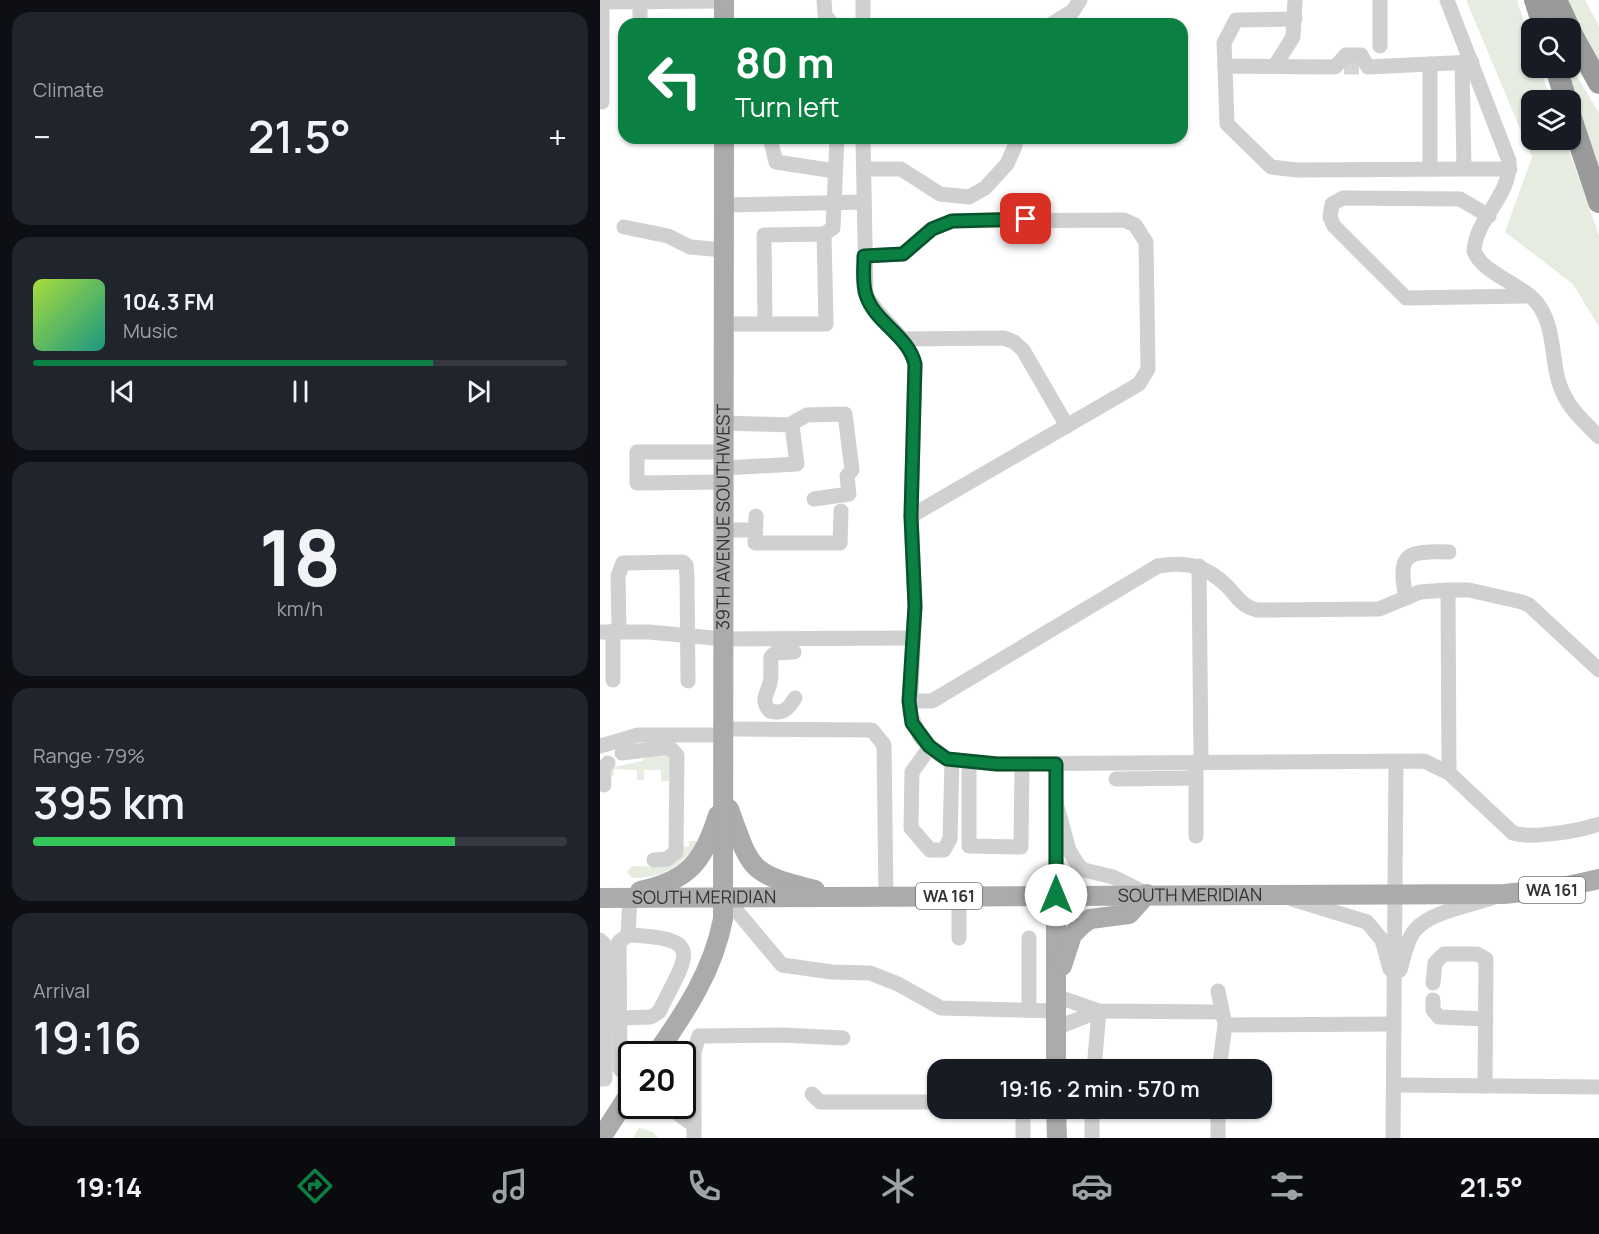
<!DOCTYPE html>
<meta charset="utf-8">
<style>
body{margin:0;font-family:Manrope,sans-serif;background:#20242c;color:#f1f3f6;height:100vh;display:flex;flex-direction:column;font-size:22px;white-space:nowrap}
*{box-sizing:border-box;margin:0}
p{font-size:20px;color:#9ea1a6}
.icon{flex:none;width:33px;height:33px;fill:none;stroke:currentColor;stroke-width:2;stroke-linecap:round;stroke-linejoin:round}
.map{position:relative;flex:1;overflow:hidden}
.panel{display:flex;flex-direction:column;gap:12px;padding:12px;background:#0d0f14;width:600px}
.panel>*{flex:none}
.guide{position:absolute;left:18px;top:18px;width:570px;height:126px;border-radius:18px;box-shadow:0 2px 4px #0004;background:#0b8043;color:#fff;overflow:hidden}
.fabs{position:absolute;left:921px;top:18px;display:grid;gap:12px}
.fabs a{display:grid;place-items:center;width:60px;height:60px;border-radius:12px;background:#171b24;box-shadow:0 2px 4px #0004;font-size:30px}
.speed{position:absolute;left:18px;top:1041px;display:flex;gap:12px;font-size:30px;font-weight:700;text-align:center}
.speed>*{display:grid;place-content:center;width:78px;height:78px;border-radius:50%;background:#171b24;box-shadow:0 2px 4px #0004;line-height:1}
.speed .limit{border:3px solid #111;border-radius:9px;background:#fff;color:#111}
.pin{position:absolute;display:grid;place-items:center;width:51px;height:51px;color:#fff;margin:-26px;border-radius:12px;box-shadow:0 3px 9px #0006}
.me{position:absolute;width:66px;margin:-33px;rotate:0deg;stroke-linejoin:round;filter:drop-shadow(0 0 4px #0008)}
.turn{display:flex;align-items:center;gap:21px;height:126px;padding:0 18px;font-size:27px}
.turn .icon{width:78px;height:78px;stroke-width:2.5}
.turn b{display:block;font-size:42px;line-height:51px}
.big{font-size:45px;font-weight:600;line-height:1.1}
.panel .widget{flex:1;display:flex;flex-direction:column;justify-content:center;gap:9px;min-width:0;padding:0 21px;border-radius:18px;background:#20242c}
.panel .dial{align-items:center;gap:0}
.dial b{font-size:78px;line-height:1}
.song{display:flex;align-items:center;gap:18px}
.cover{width:72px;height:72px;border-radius:9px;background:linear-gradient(135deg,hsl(80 70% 55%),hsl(170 70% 35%))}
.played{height:6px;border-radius:3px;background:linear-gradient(90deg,#0b8043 75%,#363941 75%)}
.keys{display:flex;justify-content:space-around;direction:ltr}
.heat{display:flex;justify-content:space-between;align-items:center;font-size:33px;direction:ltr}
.charge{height:9px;border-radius:4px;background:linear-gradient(90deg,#34c759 79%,#363941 0)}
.trip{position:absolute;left:327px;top:1059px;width:345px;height:60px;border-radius:18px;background:#171b24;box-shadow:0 2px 4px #0004;font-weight:600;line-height:60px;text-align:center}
.tab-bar{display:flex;height:96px;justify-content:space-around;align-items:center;background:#090b0e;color:#9ea1a6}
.tab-bar .icon{width:42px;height:42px}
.tab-bar .current{color:#0b8043}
.tab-bar b{font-size:27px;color:#f1f3f6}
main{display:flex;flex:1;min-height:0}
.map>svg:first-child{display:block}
.green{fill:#e6ecdf}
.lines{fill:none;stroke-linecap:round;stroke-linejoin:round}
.minor-tunnel{stroke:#d6d6d6;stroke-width:15;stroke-dasharray:15 8;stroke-linecap:butt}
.minor{stroke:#d0d0d0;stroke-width:15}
.major{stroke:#ababab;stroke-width:20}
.highway{stroke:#9a9a9a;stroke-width:22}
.route-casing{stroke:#07532c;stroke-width:15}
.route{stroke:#0b8043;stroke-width:10}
.labels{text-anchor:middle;stroke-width:6;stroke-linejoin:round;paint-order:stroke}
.shield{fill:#fff;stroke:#707070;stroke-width:1.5}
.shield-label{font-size:16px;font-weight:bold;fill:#333}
.street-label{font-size:18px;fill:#333;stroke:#fff}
</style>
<main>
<section class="panel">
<div class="widget"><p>Climate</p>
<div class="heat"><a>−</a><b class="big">21.5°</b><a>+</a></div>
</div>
<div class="widget">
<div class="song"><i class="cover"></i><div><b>104.3 FM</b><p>Music</p></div></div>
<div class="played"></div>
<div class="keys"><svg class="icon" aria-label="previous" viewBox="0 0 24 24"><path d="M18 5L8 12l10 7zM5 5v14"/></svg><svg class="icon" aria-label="pause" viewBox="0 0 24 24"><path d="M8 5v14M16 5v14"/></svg><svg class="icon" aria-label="next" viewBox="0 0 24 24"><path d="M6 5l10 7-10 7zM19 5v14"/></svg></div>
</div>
<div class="widget dial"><b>18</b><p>km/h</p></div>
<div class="widget"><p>Range · 79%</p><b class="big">395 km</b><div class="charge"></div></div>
<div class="widget"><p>Arrival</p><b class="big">19:16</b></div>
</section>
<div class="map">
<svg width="999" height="1138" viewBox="0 0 999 1138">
<rect width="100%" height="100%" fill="#fff"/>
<g class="green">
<path d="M 866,0 L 917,0 L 931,43 L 932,68 L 940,68 L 951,100 L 932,100 L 932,140 L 965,140 L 999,235 L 999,327 L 973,284 L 905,232 L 932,157 Z"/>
<path d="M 966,0 L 985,0 L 999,26 L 999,60 Z"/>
<path d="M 971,66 L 999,113 L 999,168 L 966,68 Z"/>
<path d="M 65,752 L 71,758 L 69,781 L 61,781 L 61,770 L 44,770 L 44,780 L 37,780 L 37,770 L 14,769 L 14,776 L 10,777 L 10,768 L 42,761 L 49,753 Z"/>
<path d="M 89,841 L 98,841 C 82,867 62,878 32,878 L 27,872 L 32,866 L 62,867 L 71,864 L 81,846 L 89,847 Z"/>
<path d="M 39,1128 L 53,1132 L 58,1138 L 33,1138 Z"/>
</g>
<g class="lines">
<path class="minor-tunnel" d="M 744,67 L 760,67"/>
<g class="minor">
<path d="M 224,0 L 225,15 L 232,24"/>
<path d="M 263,0 L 263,24"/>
<path d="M 780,0 L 780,46"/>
<path d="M 847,0 L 909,161 C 911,197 876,217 874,251 C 883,275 925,284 940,307 C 957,334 950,368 964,395 C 972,412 987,424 999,437"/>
<path d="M 2,1 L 2,102"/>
<path d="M 40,1 L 40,24"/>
<path d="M 0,2 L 124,1"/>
<path d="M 452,24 L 473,11 L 480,0"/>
<path d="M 862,63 L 864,169 L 910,169"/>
<path d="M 676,64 L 693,37 L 695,0"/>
<path d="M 830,64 L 830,169"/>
<path d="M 625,66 L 624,43 L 636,20 L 695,19"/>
<path d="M 170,138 L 176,162 L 235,171"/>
<path d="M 263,138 L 266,294 C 279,320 308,336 315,364 L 311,516 L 315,606 L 310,713 L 320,737 L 337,753 L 347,759 L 397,764 L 824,761 L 849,773 L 913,833 C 933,839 978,831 999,824"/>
<path d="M 264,169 L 301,169 L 340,194 L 369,197 L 385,188 L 407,164 L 415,146 L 415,138"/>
<path d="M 864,169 L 697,170 L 671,167 L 627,124 L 625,66 L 735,67 L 746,55 L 761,55 L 768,67 L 872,62"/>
<path d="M 124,205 L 264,202"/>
<path d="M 889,216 L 860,199 L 743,198 L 732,204 L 730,217 L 734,226 L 806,298 L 930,296"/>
<path d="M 24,227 L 68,236 L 90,247 L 124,250"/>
<path d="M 224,234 L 233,228 L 237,138"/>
<path d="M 264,256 L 303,254 L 332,229 L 352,221 L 524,220 L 535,225 L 546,242 L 548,369 L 539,384 L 311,516"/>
<path d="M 124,324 C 158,324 192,324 226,324 L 224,234 L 164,235 L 165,324"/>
<path d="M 302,339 L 404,338 L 414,342 L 423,350 L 467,426"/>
<path d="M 124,423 L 192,425 L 197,464 L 124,468"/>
<path d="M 189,425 L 207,415 L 245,414 L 252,470 L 247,476 L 249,494 L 214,499"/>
<path d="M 124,452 L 37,452 L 37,483 L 124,482"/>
<path d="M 156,516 L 155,543 L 240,543 L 241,511"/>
<path d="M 124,530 L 155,530"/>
<path d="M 599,566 L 601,762"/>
<path d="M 848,590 L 849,773"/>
<path d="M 806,598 C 797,553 806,551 849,552"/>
<path d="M 13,631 L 13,680"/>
<path d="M 19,631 L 18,576 L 23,563 L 83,562 L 86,565 L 87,577 L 88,681"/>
<path d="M 0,632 L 49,632 L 124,639 L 312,638"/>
<path d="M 194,652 L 175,653 L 171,657 C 170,665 172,675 170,683 C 167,694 160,701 170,711 C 183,715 189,708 195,698"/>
<path d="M 309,701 L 332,701 L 558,566 C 587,561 607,566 628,587 C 638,598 642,606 657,610 L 779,609 L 820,592 L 848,590 L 869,590 L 922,602 L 929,605 L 999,670"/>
<path d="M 134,729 L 272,730 L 284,745 L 286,896"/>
<path d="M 0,746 L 38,735 L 124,735"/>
<path d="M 330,747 L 312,772 L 311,828 L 330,850 L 344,850 L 350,839 L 352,760"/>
<path d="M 22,753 L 69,747 L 77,755 L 76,852 L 67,859 L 54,860"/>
<path d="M 369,762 L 369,846 L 421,847 L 422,764"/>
<path d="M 456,764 L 456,895"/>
<path d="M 596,770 L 596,836"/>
<path d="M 516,779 L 596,778"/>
<path d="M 4,785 L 3,769 L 8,763"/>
<path d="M 456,803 L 469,850 L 478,865 L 484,870 L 513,877 L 547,894"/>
<path d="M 359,896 L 359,938"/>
<path d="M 30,897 L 28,935 L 19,942 L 20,1069 L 32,1080"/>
<path d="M 125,897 L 182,965 L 232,972 L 270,973 L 298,984 L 341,1008 L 456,1011"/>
<path d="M 692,899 L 767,922 L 782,940 L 790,969"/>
<path d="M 429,938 L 429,1010"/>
<path d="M 0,940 L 5,945 L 5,1079 L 0,1079"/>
<path d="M 800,970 C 804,957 806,941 815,930 C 832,911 869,906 892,898"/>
<path d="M 833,983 L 835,963 L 844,954 L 877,954 L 886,959 L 885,1086"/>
<path d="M 618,991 L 624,1020"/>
<path d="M 456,996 L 499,1011 L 622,1012"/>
<path d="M 833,1000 L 833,1010 L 839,1017 L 886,1019"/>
<path d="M 19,1018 L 51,1017 L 59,1012 C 86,956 108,938 28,935"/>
<path d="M 456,1028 L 499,1011 L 494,1070"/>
<path d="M 619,1070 L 625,1025 L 794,1024"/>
<path d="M 794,1085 L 999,1087"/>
<path d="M 212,1094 L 220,1102 L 338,1102"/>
<path d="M 67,1106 L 94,1125"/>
<path d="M 423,1108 L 423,1138"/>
<path d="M 94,1138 L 94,1052 L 99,1036 L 182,1035 L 243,1038"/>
<path d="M 492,1138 L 492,1108"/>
<path d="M 618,1138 L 618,1108"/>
<path d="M 793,1138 L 796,762"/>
</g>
<g class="major">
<path d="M 124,0 L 124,24"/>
<path d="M 129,809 C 152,872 149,873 215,890"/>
<path d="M 40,891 C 88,881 104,861 118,815"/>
<path d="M 456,895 L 456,1070"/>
<path id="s1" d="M 0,898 L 904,894 L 954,889 L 999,879"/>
<path d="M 462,966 L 472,935 L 483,924 L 490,919 L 529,914 L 547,894"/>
<path id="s2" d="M 56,1054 C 86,1011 113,971 123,919 L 124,138"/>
<path d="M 456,1108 L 457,1138"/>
<path d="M 1,1138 L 32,1090"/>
</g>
<g class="highway">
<path d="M 935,0 L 944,28"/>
<path d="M 956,0 L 969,28"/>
<path d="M 970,31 L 999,83"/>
<path d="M 956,68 L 966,100"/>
<path d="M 970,115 L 999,202"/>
</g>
</g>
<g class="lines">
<g class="route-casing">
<path id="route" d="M 426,219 L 352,221 L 332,229 L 303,254 L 264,256 C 264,268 262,283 266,295 C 275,323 308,335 315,364 L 311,516 L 315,606 L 309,701 L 312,723 L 329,746 L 347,759 L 397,764 L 456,764 L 456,895"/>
</g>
<use href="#route" class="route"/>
</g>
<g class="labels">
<g class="shield">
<rect x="919" y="877" width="66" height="26" rx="4.5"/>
<rect x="316" y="883" width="66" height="26" rx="4.5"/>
</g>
<g class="shield-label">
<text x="952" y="896">WA 161</text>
<text x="349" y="902">WA 161</text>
</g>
<g class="street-label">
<text dy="6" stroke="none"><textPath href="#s2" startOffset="554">39TH AVENUE SOUTHWEST</textPath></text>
<text dy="6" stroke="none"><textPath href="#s1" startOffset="590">SOUTH MERIDIAN</textPath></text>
<text dy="6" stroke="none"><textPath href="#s1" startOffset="104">SOUTH MERIDIAN</textPath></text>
</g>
</g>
</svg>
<div class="fabs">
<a><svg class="icon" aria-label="search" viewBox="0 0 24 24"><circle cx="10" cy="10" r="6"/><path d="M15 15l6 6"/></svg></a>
<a><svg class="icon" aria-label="layers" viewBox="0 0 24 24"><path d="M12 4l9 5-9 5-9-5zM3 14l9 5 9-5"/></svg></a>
</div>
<div class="speed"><div class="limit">20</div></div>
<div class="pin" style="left:426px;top:219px;background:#d93025"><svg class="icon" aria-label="arrive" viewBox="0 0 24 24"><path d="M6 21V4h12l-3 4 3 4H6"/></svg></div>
<svg class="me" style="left:456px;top:895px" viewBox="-20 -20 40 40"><circle r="19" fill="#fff"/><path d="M0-13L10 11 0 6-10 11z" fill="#0b8043"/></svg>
<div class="trip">19:16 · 2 min · 570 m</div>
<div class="guide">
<div class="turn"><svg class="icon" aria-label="left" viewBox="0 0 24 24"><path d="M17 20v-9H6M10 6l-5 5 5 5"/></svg><div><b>80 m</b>Turn left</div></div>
</div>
</div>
</main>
<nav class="tab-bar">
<b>19:14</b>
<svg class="icon current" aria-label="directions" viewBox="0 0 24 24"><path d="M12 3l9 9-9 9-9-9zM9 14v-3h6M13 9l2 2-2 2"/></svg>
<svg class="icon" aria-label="music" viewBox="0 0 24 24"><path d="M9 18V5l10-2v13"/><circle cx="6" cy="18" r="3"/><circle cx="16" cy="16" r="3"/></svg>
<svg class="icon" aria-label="phone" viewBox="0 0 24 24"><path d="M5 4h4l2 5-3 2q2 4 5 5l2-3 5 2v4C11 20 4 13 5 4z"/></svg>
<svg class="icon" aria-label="climate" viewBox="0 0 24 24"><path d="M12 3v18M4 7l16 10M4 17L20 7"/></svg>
<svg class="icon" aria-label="car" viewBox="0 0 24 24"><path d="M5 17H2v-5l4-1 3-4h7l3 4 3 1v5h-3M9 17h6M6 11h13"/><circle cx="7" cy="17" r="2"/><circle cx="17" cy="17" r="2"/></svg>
<svg class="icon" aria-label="filters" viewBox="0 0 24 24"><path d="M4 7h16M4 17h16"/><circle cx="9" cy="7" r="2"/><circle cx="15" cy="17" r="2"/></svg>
<b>21.5°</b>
</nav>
